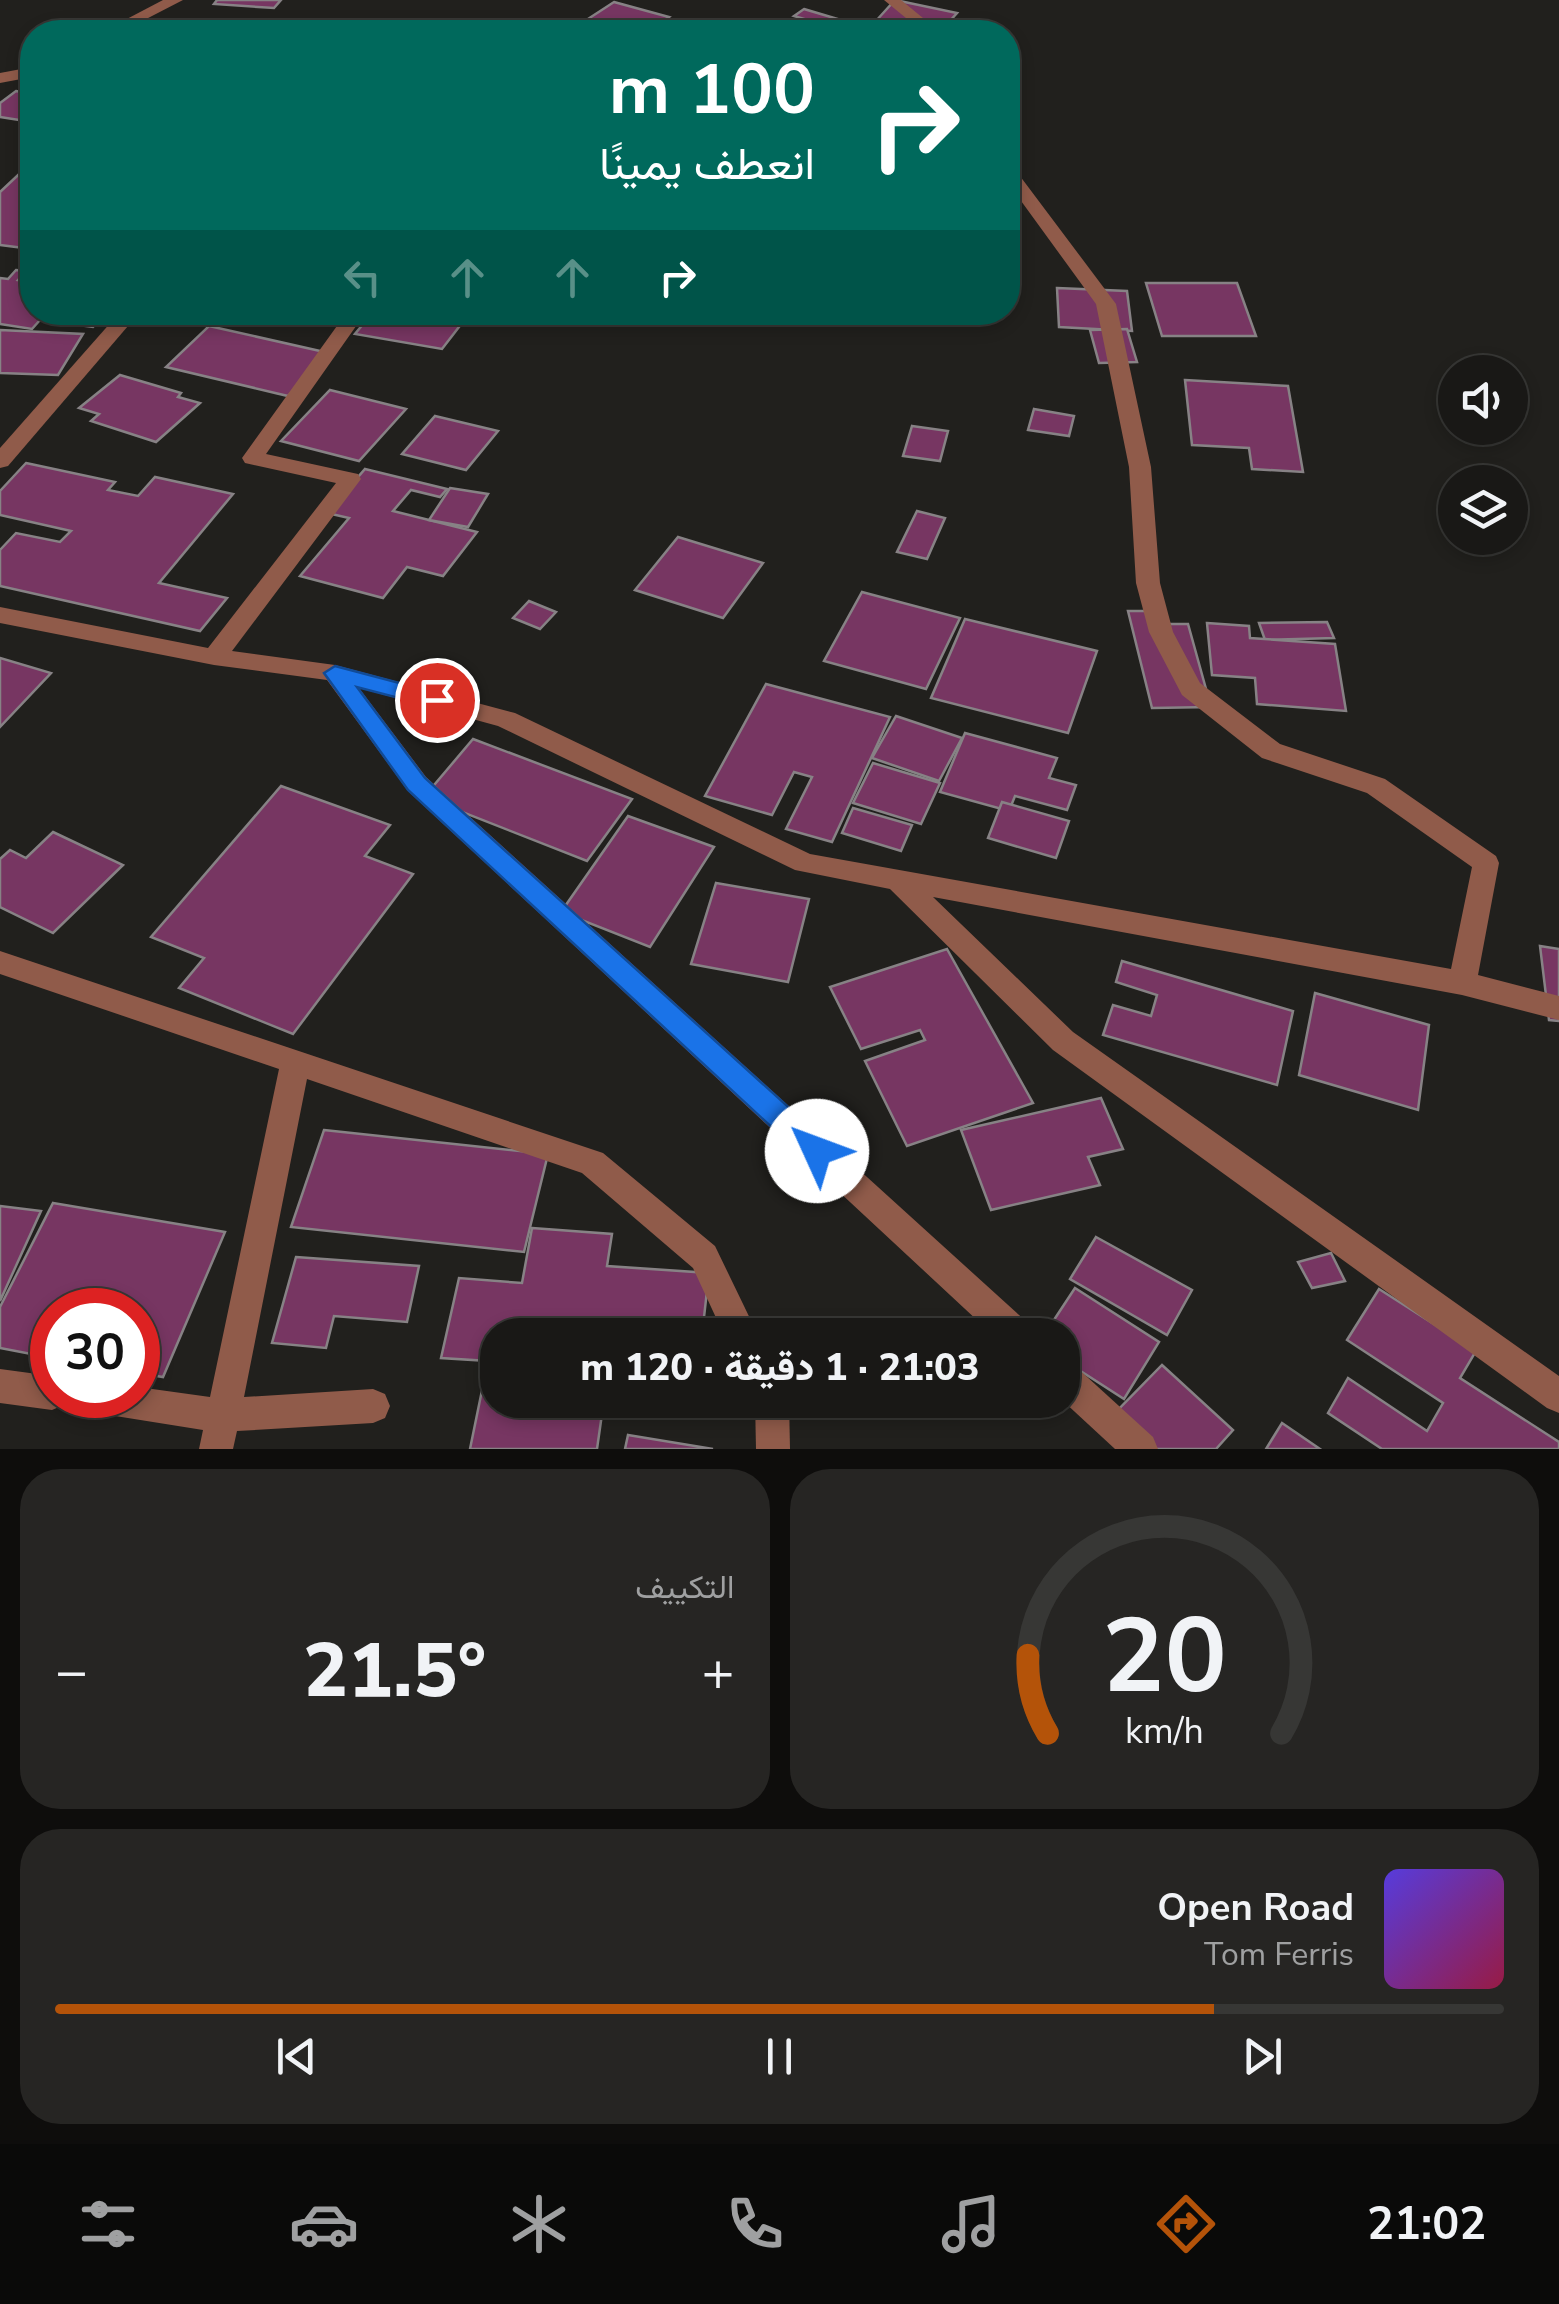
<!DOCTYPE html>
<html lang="ar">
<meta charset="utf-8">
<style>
body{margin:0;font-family:"Nunito Sans",Vazirmatn,sans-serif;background:#262523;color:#f1f3f6;direction:rtl;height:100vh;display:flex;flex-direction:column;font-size:38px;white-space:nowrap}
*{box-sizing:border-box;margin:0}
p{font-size:32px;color:#9fa0a1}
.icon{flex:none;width:55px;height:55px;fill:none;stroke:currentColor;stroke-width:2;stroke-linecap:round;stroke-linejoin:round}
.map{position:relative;height:1449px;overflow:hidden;direction:ltr}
.panel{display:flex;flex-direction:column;gap:20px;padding:20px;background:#0e0d0c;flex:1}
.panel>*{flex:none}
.top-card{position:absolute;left:20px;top:20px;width:1000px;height:305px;border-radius:40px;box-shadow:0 5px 15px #0003,0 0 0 2px #373735;direction:rtl;background:#00695c;color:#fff;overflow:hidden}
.fabs{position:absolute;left:1438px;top:355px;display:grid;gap:20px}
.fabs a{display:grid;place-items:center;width:90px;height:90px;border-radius:50%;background:#191816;box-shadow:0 5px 15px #0003,0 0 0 2px #373735;font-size:50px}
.speed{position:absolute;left:30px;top:1288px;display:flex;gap:20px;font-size:50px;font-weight:700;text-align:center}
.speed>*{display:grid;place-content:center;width:130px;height:130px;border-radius:50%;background:#191816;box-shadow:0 5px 15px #0003,0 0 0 2px #373735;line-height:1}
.speed .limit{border:15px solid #d22;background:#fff;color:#111}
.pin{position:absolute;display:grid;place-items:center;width:85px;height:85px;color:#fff;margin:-42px;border:5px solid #fff;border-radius:50%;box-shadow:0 2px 10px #0007}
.me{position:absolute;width:110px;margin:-55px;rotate:313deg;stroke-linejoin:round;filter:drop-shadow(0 0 8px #0008)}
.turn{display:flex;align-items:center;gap:35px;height:210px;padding:0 40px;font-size:45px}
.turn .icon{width:130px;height:130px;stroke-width:2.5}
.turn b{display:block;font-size:70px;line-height:85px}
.lanes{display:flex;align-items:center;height:95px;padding:0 40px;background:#0003;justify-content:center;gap:50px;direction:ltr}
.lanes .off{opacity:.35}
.big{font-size:75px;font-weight:800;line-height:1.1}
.panel .card{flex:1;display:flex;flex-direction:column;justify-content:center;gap:15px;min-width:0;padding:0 35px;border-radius:40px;background:#262523}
.panel .dial{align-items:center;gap:0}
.dial svg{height:260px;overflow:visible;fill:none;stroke:#373735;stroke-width:7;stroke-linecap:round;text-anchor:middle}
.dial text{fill:#f1f3f6;stroke:none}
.song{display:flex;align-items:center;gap:30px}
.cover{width:120px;height:120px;border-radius:15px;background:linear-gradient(135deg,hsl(250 70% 55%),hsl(340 70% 35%))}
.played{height:10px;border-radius:5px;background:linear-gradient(90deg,#b45309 80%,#373735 80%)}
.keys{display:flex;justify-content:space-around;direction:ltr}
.heat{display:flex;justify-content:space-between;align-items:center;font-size:55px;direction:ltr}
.panel .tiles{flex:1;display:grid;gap:20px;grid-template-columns:1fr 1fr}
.card:last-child{grid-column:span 2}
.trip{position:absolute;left:480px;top:1318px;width:600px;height:100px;border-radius:40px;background:#191816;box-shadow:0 5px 15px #0003,0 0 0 2px #373735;font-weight:800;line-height:100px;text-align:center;direction:rtl}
.tabs{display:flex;height:160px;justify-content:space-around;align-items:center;background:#0a0a09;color:#9fa0a1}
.tabs .icon{width:70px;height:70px}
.tabs .selected{color:#b45309}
.tabs b{font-size:45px;color:#f1f3f6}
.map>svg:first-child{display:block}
.building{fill:#773662;stroke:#878285;stroke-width:2.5}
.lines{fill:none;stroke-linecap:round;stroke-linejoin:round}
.minor{fill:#905b4a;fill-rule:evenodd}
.route{fill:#1a73e8;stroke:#114b97;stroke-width:2.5}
</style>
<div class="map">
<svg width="1559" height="1449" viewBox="0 0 1559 1449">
<rect width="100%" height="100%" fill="#21201d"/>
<g class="building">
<path d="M 217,0 L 281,0 L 274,8 L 214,4 Z"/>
<path d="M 895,0 L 957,13 L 940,32 L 875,22 Z"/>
<path d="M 614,2 L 669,17 L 647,32 L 568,32 Z"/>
<path d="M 804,9 L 851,23 L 841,30 L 794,16 Z"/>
<path d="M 16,91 L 32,94 L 32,122 L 0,117 L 0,103 Z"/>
<path d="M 32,162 L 32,189 L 28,194 L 32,194 L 32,249 L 0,245 L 0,192 Z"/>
<path d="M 16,270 L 26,271 L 18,280 L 32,282 L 32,312 L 106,312 L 93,327 L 40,320 L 32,329 L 0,324 L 0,278 L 8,279 Z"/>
<path d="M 1146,283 L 1237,283 L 1256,336 L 1162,336 Z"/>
<path d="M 1057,288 L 1127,291 L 1132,331 L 1059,327 Z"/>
<path d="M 373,312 L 446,312 L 441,319 L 462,323 L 442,349 L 355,334 Z"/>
<path d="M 209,326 L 329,353 L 288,396 L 166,367 Z"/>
<path d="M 1127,329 L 1137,362 L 1099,363 L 1090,330 Z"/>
<path d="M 0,330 L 83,334 L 58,375 L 0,373 Z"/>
<path d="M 120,375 L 181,393 L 178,397 L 200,403 L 156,442 L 91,421 L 99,414 L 79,408 Z"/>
<path d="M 1185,380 L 1288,386 L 1303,472 L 1252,469 L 1249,448 L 1192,445 Z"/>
<path d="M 330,390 L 406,409 L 359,461 L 281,441 Z"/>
<path d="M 1034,409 L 1074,416 L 1069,436 L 1028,430 Z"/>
<path d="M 435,416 L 498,431 L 466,470 L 402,454 Z"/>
<path d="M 912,426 L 948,431 L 940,461 L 903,456 Z"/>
<path d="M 26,463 L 115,482 L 108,490 L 138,496 L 155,477 L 233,494 L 159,583 L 227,598 L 200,631 L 0,586 L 0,550 L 16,533 L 60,542 L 71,531 L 0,515 L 0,491 Z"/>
<path d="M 365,469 L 447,489 L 440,497 L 411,490 L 393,511 L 477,532 L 443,576 L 407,567 L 383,598 L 300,576 L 349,518 L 327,513 Z"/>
<path d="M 450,488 L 488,494 L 468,527 L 429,520 Z"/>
<path d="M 917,511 L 945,518 L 927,559 L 897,552 Z"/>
<path d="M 678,537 L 763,563 L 723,618 L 635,590 Z"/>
<path d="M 862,592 L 960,618 L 926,689 L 824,661 Z"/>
<path d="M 529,601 L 556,612 L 540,629 L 513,618 Z"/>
<path d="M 1128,611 L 1155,611 L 1158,624 L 1188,624 L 1211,707 L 1152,708 Z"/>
<path d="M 965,619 L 1097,651 L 1068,733 L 931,698 Z"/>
<path d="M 1327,622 L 1334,638 L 1265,640 L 1259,623 Z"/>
<path d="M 1207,623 L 1249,626 L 1250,638 L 1335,644 L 1346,711 L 1257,704 L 1255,678 L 1212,675 Z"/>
<path d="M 0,658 L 51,673 L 0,727 Z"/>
<path d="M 766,684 L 890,717 L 832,842 L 786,829 L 812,777 L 794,772 L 772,815 L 705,796 Z"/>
<path d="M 896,716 L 962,738 L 939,781 L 872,758 Z"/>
<path d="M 965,733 L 1057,758 L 1049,778 L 1076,785 L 1067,810 L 1015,796 L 1009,811 L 940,792 Z"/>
<path d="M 473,739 L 632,799 L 587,861 L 424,797 Z"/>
<path d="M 873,763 L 940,783 L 921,824 L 853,803 Z"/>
<path d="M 281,786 L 390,825 L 365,856 L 413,874 L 293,1034 L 179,988 L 204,958 L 151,937 Z"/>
<path d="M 1002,802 L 1069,821 L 1056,858 L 988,838 Z"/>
<path d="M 853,808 L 912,825 L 901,851 L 842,833 Z"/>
<path d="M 628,816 L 714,847 L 650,947 L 561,912 Z"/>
<path d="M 53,832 L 123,865 L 53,933 L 0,907 L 0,859 L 10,850 L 26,858 Z"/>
<path d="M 716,883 L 809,899 L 788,982 L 691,964 Z"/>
<path d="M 1540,946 L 1559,949 L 1559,1021 L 1549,1020 Z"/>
<path d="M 947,949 L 1033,1103 L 907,1146 L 865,1061 L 925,1040 L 920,1030 L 861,1049 L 830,987 Z"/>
<path d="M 1122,961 L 1293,1011 L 1277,1085 L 1103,1035 L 1113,1005 L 1151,1016 L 1157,995 L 1116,982 Z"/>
<path d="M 1315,993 L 1429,1025 L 1418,1110 L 1299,1075 Z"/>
<path d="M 1101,1098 L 1123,1149 L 1088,1157 L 1100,1185 L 991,1210 L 961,1130 Z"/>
<path d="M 324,1130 L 548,1154 L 524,1252 L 291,1227 Z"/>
<path d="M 53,1203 L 225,1232 L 163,1377 L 138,1373 L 138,1310 L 52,1310 L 52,1358 L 0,1348 L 0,1307 Z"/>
<path d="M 0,1206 L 41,1211 L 0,1301 Z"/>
<path d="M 532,1228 L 612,1234 L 607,1266 L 709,1273 L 702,1335 L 498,1335 L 498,1400 L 604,1400 L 597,1449 L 470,1449 L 488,1361 L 441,1358 L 459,1278 L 522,1283 Z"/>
<path d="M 1096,1237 L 1192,1290 L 1167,1335 L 1070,1279 Z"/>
<path d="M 1331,1253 L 1345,1281 L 1312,1288 L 1298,1262 Z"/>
<path d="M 296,1257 L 419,1266 L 407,1322 L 334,1316 L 326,1348 L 272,1343 Z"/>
<path d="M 1075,1288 L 1159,1342 L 1124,1399 L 1062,1359 L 1062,1335 L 1044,1335 Z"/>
<path d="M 1379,1289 L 1476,1351 L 1460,1378 L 1559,1442 L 1559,1449 L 1382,1449 L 1328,1413 L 1348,1378 L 1427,1431 L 1443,1403 L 1347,1340 Z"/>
<path d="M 1162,1365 L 1233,1430 L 1216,1449 L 1149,1449 L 1113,1415 Z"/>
<path d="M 1282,1423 L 1320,1449 L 1266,1449 Z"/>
<path d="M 628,1435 L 713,1449 L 625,1449 Z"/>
</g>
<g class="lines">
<g class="minor">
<path d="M 163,0 L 183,0 L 121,32 L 102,32 Z"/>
<path d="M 884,0 L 901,0 L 940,32 L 923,32 Z"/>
<path d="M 32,67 L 32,77 L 0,83 L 0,73 Z"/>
<path d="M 1008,167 L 1014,168 L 1116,304 L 1151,467 L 1160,583 L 1173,632 L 1200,683 L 1280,744 L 1385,779 L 1496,856 L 1499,863 L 1478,975 L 1559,996 L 1559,1020 L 1462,995 L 933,897 L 1073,1032 L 1559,1376 L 1559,1413 L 1547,1408 L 1053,1050 L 890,889 L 795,870 L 498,726 L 359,688 L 426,777 L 1029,1324 L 1034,1335 L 993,1335 L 408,791 L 327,680 L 214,665 L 0,623 L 0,607 L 208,648 L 336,483 L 245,463 L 242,458 L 347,312 L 366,312 L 266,454 L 358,474 L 361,479 L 232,651 L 335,665 L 515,713 L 810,854 L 1451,969 L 1472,867 L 1367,793 L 1262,758 L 1182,695 L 1149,632 L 1136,583 L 1129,467 L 1096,304 L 1008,183 Z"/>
<path d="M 120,312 L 140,312 L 8,466 L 0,468 L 0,448 Z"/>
<path d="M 0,951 L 603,1153 L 715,1246 L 758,1335 L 724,1335 L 693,1268 L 582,1173 L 307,1079 L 244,1397 L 373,1389 L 385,1394 L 390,1406 L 385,1418 L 373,1423 L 237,1431 L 233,1449 L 199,1449 L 203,1430 L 59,1407 L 52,1410 L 0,1403 L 0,1369 L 52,1376 L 52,1395 L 138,1395 L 138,1387 L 210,1397 L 279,1069 L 0,974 Z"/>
<path d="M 1062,1361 L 1074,1365 L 1153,1437 L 1158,1449 L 1115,1449 L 1062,1400 Z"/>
<path d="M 755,1400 L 789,1400 L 790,1449 L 756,1449 Z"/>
</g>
</g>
<path class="route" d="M 335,666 L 445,695 L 448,700 L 437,708 L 357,687 L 425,778 L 827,1142 L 831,1151 L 827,1160 L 817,1164 L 807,1160 L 408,790 L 324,673 Z"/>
</svg>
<div class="fabs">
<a><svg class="icon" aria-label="sound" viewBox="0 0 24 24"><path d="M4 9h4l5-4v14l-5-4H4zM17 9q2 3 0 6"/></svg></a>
<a><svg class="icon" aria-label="layers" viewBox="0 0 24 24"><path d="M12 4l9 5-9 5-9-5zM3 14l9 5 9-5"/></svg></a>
</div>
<div class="speed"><div class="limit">30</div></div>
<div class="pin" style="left:437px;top:700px;background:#d93025"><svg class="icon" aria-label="arrive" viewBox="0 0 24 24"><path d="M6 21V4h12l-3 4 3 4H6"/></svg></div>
<svg class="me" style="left:817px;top:1151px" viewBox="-20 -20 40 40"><circle r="19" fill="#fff"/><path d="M0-13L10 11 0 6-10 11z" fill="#1a73e8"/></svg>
<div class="trip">21:03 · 1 دقيقة · 120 m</div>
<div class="top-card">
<div class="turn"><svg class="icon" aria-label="right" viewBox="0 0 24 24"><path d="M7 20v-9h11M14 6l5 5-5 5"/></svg><div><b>100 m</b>انعطف يمينًا</div></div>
<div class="lanes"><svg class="icon off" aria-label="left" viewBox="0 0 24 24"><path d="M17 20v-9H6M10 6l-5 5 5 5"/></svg><svg class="icon off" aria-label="ahead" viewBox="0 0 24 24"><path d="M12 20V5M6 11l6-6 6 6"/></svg><svg class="icon off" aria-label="ahead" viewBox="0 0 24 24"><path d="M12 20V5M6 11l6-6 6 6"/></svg><svg class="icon" aria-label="right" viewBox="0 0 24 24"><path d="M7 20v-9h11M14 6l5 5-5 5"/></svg></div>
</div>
</div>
<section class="panel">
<div class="tiles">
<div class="card dial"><svg viewBox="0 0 100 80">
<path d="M14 69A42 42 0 1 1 86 69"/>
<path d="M14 69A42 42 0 0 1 8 45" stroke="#b45309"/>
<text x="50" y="56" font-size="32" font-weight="700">20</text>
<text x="50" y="72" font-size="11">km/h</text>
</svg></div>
<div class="card"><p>التكييف</p>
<div class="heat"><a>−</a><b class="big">21.5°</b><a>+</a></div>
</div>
<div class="card">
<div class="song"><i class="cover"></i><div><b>Open Road</b><p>Tom Ferris</p></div></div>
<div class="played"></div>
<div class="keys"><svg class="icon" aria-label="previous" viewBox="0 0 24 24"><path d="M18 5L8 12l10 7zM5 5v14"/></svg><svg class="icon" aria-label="pause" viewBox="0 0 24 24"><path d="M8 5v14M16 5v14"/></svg><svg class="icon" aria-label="next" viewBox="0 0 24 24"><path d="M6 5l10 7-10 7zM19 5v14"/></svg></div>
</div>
</div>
</section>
<nav class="tabs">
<b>21:02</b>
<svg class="icon selected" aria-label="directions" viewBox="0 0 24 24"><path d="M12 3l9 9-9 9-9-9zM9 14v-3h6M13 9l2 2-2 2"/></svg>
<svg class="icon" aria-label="music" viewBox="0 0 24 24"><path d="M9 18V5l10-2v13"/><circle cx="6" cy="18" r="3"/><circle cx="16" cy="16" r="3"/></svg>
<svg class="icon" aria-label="phone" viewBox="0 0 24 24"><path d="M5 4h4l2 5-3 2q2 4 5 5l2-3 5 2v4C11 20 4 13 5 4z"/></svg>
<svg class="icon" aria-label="climate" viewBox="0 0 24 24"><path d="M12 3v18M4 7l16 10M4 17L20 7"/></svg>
<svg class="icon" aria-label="car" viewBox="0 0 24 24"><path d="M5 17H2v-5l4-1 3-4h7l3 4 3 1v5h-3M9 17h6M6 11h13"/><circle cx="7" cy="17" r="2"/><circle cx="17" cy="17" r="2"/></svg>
<svg class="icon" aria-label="filters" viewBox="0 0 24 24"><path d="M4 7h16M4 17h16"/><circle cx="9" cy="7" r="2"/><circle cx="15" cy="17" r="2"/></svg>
</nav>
